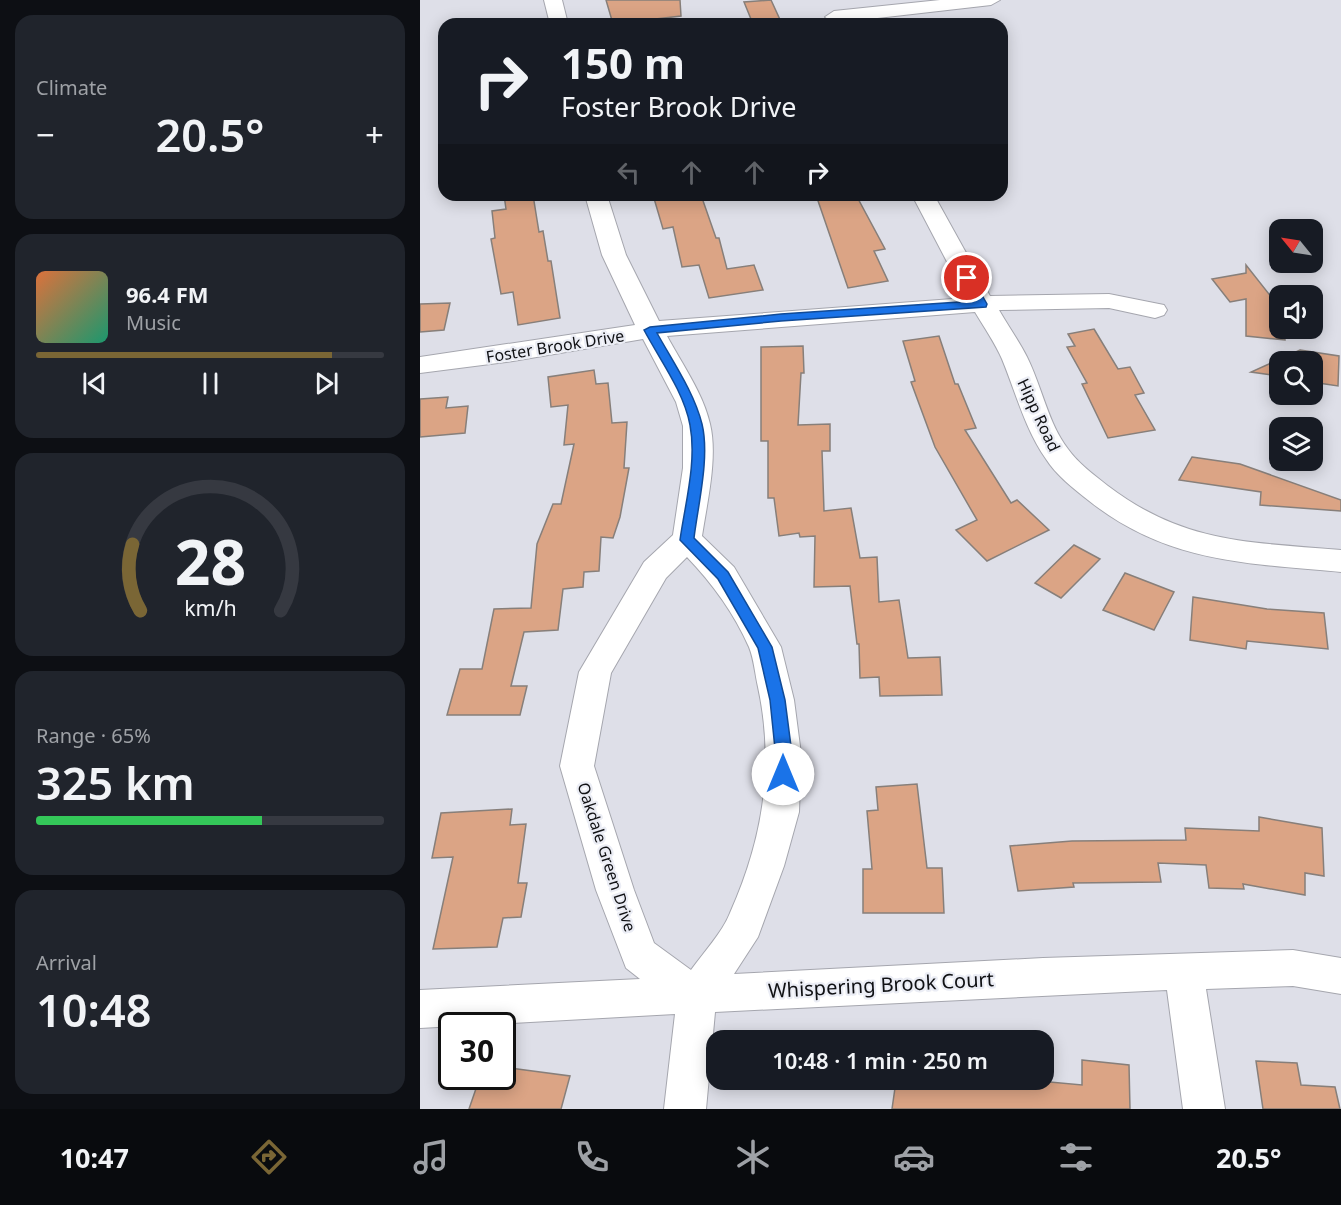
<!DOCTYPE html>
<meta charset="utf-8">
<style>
body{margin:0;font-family:"Noto Sans",sans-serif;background:#20242c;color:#f1f3f6;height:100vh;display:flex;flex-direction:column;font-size:22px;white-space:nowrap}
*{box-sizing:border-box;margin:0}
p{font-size:20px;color:#9ea1a6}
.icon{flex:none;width:33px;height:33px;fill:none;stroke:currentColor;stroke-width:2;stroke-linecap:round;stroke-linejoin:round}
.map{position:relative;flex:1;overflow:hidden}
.panel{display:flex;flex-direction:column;gap:15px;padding:15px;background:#0d0f14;width:420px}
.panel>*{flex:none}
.banner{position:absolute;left:18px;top:18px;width:570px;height:183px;border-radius:18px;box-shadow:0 3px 15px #0003;background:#171b24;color:#f1f3f6;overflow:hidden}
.needle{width:39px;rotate:300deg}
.buttons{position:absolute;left:849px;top:219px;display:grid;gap:12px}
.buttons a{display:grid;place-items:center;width:54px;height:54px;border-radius:12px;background:#171b24;box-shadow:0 3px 15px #0003;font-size:30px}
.speed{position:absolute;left:18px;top:1012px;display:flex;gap:12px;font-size:30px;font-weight:700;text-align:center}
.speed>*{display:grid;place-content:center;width:78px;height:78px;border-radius:50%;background:#171b24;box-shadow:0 3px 15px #0003;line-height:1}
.speed .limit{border:3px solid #111;border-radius:9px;background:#fff;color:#111}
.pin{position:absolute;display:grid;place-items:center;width:51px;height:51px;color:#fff;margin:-26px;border:3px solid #fff;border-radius:50%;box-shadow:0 2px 6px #0007}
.me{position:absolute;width:66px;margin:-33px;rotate:0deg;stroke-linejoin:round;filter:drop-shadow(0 0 4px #0008)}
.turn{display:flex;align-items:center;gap:21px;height:126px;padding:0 24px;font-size:27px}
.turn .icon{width:78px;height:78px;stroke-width:2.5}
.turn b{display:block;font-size:42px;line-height:51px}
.lanes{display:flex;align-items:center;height:57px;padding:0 24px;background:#0003;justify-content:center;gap:30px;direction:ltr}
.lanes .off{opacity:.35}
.big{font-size:45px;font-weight:600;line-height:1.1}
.panel .tile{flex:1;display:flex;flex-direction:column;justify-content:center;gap:9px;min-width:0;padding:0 21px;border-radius:18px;background:#20242c}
.panel .dial{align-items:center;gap:0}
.dial svg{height:156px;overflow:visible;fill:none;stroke:#363941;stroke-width:7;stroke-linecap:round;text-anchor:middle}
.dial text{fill:#f1f3f6;stroke:none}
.song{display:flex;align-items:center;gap:18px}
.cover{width:72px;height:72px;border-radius:9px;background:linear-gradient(135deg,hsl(20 70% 55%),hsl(160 70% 35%))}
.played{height:6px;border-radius:3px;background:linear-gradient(90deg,#7a6635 85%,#363941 85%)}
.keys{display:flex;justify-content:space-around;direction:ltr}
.heat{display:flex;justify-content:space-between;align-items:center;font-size:33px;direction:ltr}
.charge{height:9px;border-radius:4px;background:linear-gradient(90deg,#34c759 65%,#363941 0)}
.trip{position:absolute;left:286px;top:1030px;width:348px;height:60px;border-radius:18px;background:#171b24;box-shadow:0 3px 15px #0003;font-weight:600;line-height:60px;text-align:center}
.dock{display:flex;height:96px;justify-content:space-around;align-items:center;background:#090b0e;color:#9ea1a6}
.dock .icon{width:42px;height:42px}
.dock .selected{color:#7a6635}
.dock b{font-size:27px;color:#f1f3f6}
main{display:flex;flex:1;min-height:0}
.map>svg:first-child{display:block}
.building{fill:#dba485;stroke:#877f7a;stroke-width:1.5}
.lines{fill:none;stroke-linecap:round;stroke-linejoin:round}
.minor-casing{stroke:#a5a6ae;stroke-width:2}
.minor{fill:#fff;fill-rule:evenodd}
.route{fill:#1a73e8;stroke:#114b97;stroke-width:1.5}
.labels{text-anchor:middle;stroke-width:4.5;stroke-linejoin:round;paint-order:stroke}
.street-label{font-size:16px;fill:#101114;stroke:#ebedf5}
.near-street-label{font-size:20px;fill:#101114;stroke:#ebedf5}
</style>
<main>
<section class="panel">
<div class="tile"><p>Climate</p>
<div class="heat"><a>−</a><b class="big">20.5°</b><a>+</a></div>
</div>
<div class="tile">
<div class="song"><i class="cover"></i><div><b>96.4 FM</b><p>Music</p></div></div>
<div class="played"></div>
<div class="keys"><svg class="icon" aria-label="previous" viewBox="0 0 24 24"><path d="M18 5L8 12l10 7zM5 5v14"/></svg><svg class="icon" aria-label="pause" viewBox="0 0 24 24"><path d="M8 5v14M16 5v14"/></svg><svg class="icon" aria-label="next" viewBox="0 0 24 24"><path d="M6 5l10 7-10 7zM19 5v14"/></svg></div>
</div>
<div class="tile dial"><svg viewBox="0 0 100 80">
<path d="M14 69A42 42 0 1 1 86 69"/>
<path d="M14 69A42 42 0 0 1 10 35" stroke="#7a6635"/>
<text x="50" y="56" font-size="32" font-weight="700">28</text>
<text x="50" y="72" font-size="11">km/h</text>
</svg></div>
<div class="tile"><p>Range · 65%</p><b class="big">325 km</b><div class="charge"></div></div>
<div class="tile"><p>Arrival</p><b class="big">10:48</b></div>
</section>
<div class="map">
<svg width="921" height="1109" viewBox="0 0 921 1109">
<rect width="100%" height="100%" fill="#dedfe8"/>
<g class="building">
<path d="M 186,0 L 260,0 L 261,16 L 193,24 Z"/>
<path d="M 351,0 L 362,24 L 333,24 L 324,2 Z"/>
<path d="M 84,195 L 113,195 L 119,232 L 123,231 L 128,261 L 131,261 L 140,318 L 98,325 L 93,292 L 81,294 L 71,239 L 75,238 L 72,211 L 86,209 Z"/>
<path d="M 233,195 L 281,195 L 296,238 L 299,238 L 307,269 L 334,265 L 343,290 L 289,298 L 279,265 L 262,267 L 253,227 L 243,229 Z"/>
<path d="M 396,195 L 436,195 L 465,249 L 454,251 L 468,281 L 428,288 Z"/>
<path d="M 826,265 L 860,308 L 860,328 L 864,328 L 865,340 L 826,336 L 826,299 L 810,302 L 792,279 L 826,273 Z"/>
<path d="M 30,303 L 24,330 L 0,332 L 0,304 Z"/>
<path d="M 674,329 L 698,369 L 710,367 L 724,393 L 715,395 L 735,430 L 688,438 L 662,384 L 667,383 L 647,347 L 655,346 L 648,334 Z"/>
<path d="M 519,336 L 535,384 L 538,384 L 556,428 L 545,430 L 591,503 L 597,500 L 629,530 L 567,561 L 536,530 L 557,520 L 515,447 L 491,382 L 495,381 L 483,341 Z"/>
<path d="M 383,346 L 384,373 L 381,373 L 378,425 L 410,424 L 410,451 L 402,451 L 404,511 L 431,508 L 440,558 L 457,557 L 459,602 L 479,600 L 488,658 L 520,657 L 522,695 L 460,696 L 459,677 L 440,678 L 439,644 L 437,644 L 430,586 L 394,587 L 395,536 L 380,537 L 379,533 L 359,536 L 354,498 L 348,498 L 348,441 L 341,441 L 341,347 Z"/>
<path d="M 880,350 L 919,356 L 918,386 L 892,382 L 892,362 L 860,362 L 860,376 L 831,372 Z"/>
<path d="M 174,370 L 176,384 L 188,383 L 192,423 L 207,422 L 204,468 L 209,468 L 200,517 L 193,538 L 181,537 L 179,571 L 164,572 L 163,587 L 143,589 L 138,630 L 104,632 L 91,686 L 107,686 L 100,715 L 27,715 L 40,669 L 62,669 L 74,609 L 111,608 L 117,544 L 133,504 L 141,504 L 154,444 L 144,445 L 148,405 L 131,407 L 128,377 Z"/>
<path d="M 28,397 L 26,408 L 48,406 L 45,433 L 0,437 L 0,399 Z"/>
<path d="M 772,457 L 820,464 L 921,500 L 921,511 L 840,505 L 841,492 L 759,480 Z"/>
<path d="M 654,545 L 680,559 L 641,598 L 615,583 Z"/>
<path d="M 705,573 L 754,592 L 734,630 L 683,610 Z"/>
<path d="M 773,597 L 847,609 L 904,613 L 908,649 L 827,641 L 826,649 L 770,640 Z"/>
<path d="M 497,784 L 507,868 L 522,868 L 524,913 L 443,913 L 443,869 L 452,869 L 447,811 L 458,810 L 456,787 Z"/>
<path d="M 92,809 L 90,825 L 106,824 L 98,883 L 107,883 L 101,917 L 83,918 L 77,947 L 13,949 L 33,857 L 12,858 L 21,813 Z"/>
<path d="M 839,817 L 902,828 L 904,876 L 885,873 L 885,895 L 823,884 L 824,889 L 789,888 L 786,865 L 738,863 L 741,882 L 653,883 L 654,887 L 598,891 L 590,846 L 652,841 L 766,840 L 765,828 L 839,831 Z"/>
<path d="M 662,1060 L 709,1065 L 710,1109 L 472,1109 L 476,1081 L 543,1088 L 544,1080 L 608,1080 L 662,1085 Z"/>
<path d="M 836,1061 L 877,1063 L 881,1085 L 915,1087 L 920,1109 L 843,1109 Z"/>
<path d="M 82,1067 L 150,1076 L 141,1109 L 49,1109 L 60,1077 L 82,1077 Z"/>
</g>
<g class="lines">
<g class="minor-casing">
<g id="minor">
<path d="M 124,0 L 142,0 L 148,24 L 130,24 Z"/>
<path d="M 520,0 L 580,0 L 571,5 L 414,23 L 405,17 L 414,11 Z"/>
<path d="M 165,195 L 187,195 L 206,255 L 239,321 L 546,298 L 492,195 L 514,195 L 570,296 L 689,294 L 744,305 L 747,310 L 744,315 L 735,318 L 689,308 L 579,310 C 588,326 599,341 607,357 C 622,387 628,423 648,449 C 658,463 674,475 688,486 C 764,544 830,542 921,550 L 921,572 C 825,563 747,563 668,500 C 653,488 636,475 626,459 C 605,429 596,393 582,359 C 575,343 564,327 555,312 L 247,336 C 262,364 283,393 290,424 C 298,457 287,503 282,536 L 314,567 L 361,647 L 374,700 L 381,754 L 379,812 L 364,866 L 338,937 L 314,974 L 623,958 L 873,950 L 921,958 L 921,994 L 873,986 L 786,989 L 805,1109 L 763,1109 L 747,990 L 295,1012 L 286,1109 L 244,1109 L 255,1014 L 0,1028 L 0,990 L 220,979 L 206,968 L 176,890 L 140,766 L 159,672 L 224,562 L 253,535 L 263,468 L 263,426 L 256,402 L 223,339 L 93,361 L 0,373 L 0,357 L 215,325 L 182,255 ZM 267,557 C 292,583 314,613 329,647 C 334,659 335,674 338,687 C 355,766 343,839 310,913 C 302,933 284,952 271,970 L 234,943 L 214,890 L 174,766 L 191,673 L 246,578 Z"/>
</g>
</g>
<use href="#minor" class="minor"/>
</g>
<path class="route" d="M 547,275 L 551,276 L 567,304 L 566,307 L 361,321 L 237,333 C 253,362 274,392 282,424 C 290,457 278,505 274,538 L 308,572 L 352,647 L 365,700 L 372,754 L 369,778 L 358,778 L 350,700 L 338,648 L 298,579 L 260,540 C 265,504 277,462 270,425 C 264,392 240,360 224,330 L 230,327 L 361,314 L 554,301 L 541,278 Z"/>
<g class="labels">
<g class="street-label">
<text transform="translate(135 346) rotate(-9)" y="6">Foster Brook Drive</text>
<text transform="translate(619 415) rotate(65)" y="6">Hipp Road</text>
<text transform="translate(187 857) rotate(72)" y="6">Oakdale Green Drive</text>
</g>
<g class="near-street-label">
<text transform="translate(461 985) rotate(-3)" y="7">Whispering Brook Court</text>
</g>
</g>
</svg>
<div class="buttons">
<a><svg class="needle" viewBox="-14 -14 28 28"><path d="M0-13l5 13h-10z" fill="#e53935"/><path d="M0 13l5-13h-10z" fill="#9ea1a6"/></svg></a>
<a><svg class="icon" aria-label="sound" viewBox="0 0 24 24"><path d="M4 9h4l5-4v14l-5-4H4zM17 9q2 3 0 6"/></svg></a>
<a><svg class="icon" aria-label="search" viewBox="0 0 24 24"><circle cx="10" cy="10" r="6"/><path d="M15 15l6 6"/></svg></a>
<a><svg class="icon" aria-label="layers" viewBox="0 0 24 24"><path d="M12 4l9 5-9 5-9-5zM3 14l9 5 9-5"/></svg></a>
</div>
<div class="speed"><div class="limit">30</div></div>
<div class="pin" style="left:547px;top:278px;background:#d93025"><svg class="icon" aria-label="arrive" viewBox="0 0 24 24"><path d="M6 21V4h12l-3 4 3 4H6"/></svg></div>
<svg class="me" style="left:363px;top:774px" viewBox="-20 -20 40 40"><circle r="19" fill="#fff"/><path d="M0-13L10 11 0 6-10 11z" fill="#1a73e8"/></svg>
<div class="trip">10:48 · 1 min · 250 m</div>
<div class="banner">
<div class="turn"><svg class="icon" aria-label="right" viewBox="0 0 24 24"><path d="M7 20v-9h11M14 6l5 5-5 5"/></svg><div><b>150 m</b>Foster Brook Drive</div></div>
<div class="lanes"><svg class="icon off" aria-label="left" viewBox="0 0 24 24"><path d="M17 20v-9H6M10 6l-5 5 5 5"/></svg><svg class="icon off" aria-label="ahead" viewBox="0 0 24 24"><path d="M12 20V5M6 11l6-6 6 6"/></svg><svg class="icon off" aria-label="ahead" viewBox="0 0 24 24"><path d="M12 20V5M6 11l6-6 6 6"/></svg><svg class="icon" aria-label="right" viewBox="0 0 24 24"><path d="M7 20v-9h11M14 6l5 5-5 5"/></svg></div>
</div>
</div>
</main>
<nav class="dock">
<b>10:47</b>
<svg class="icon selected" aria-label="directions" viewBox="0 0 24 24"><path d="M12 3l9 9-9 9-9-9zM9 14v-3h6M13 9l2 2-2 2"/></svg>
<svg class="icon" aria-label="music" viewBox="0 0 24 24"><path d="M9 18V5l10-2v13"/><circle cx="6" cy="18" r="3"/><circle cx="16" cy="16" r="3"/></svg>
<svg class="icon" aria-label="phone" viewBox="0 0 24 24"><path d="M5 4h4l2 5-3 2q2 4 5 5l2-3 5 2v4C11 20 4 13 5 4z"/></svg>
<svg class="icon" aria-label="climate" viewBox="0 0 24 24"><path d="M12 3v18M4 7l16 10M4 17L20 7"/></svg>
<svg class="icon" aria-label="car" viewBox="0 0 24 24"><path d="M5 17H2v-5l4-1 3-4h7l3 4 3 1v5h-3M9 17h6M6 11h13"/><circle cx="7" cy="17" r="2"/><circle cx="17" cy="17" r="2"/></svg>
<svg class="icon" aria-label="filters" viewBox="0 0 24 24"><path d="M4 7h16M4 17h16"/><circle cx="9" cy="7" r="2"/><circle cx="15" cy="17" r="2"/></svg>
<b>20.5°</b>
</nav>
